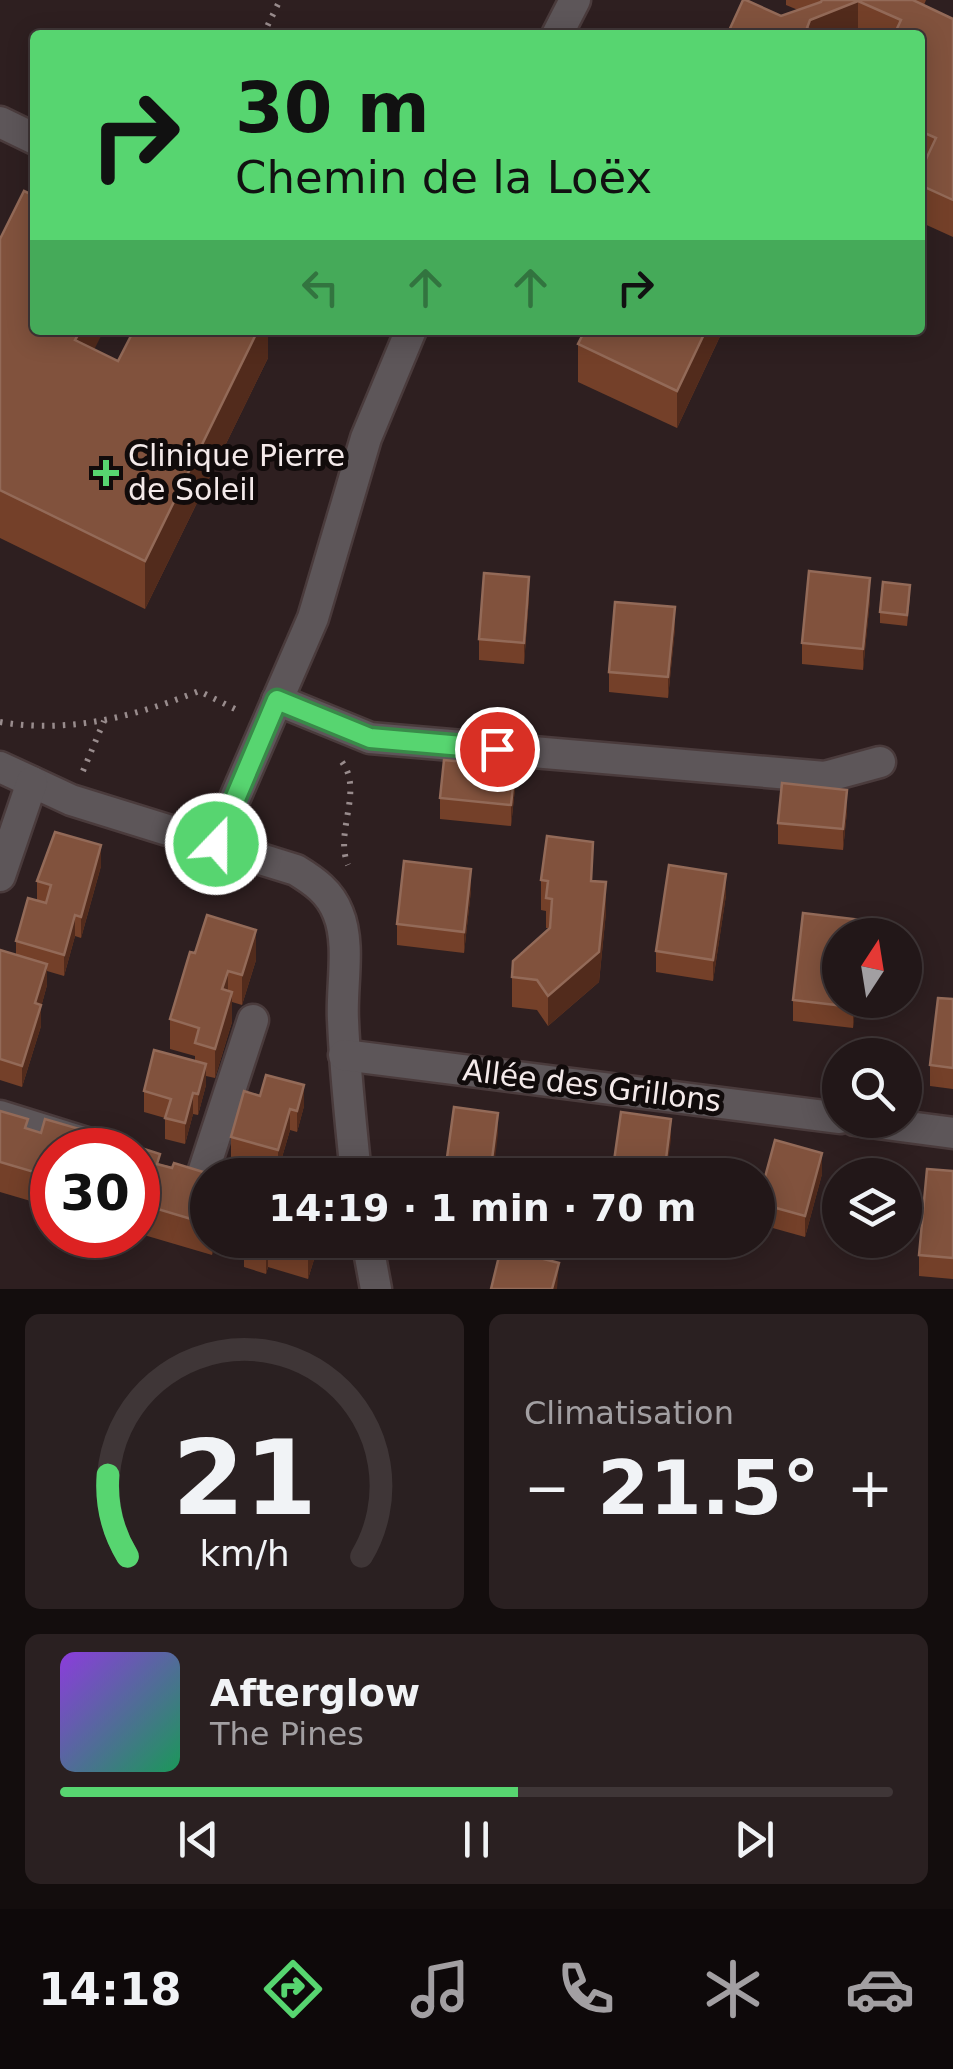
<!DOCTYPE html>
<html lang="fr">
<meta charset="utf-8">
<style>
body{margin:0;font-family:"DejaVu Sans",sans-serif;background:#2a2021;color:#f1f3f6;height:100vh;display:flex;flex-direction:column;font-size:38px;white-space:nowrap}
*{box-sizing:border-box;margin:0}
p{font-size:32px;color:#a29fa2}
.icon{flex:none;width:55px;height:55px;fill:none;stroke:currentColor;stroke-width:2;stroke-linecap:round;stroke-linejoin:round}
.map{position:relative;height:1289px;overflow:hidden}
.details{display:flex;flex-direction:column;gap:25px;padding:25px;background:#130d0d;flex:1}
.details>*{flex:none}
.banner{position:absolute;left:30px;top:30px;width:895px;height:305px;border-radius:10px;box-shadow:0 5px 25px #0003,0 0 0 2px #3f3637;background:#57d570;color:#111;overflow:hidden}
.needle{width:65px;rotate:12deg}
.fabs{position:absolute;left:822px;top:918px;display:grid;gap:20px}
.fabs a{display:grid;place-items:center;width:100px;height:100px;border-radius:50%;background:#221718;box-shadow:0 5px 25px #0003,0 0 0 2px #3f3637;font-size:50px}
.speed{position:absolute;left:30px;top:1128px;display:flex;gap:20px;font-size:50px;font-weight:700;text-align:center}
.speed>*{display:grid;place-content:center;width:130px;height:130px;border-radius:50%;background:#221718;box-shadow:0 5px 25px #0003,0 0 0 2px #3f3637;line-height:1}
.speed .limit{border:15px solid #d22;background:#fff;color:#111}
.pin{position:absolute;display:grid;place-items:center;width:85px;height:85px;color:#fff;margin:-42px;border:5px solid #fff;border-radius:50%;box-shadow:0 2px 10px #0007}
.me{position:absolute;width:110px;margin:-55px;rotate:22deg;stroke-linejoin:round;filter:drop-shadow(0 0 8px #0008)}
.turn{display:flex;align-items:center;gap:35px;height:210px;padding:0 40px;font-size:45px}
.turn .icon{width:130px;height:130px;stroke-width:2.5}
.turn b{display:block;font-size:70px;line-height:85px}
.lanes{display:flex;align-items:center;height:95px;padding:0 40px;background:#0003;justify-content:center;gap:50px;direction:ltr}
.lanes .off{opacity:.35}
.big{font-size:75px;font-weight:700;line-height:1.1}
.details .widget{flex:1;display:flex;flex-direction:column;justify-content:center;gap:15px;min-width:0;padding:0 35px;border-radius:15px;background:#2a2021}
.details .dial{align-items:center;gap:0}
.dial svg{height:260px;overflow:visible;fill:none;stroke:#3f3637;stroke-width:7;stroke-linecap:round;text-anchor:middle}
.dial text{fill:#f1f3f6;stroke:none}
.song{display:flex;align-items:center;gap:30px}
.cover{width:120px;height:120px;border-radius:15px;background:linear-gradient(135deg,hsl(270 70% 55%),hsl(150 70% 35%))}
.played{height:10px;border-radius:5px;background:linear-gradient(90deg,#57d570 55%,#3f3637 55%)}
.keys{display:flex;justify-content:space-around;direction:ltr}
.heat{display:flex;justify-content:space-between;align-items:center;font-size:55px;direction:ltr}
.details .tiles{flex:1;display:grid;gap:25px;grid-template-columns:1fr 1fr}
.widget:last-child{grid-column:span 2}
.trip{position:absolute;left:190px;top:1158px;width:585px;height:100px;border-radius:50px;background:#221718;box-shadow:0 5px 25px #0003,0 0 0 2px #3f3637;font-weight:700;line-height:100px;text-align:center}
.tab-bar{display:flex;height:160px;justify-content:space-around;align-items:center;background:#0e090a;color:#a29fa2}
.tab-bar .icon{width:70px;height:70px}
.tab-bar .selected{color:#57d570}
.tab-bar b{font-size:45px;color:#f1f3f6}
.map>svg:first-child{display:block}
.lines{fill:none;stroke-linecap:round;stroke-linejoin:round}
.street-casing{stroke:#4a3b3c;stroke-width:35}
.path{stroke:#998c8d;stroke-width:6;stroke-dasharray:2.5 8;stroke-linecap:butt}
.street{stroke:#5d5659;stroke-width:30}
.wall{fill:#744029}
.shaded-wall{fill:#522b1c}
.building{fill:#81523d;stroke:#936a58;stroke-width:2.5}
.route-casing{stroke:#398a49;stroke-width:25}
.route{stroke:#57d570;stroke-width:18}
.poi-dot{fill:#57d570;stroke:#110b0b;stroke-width:4}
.labels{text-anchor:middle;stroke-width:10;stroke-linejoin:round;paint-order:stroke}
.poi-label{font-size:30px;fill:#f4eaea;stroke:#110b0b;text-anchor:start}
.street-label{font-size:30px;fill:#f4eaea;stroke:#110b0b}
</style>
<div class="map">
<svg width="953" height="1289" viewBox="0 0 953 1289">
<rect width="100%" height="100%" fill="#2e1f20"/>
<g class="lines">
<g class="street-casing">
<g id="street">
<path d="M 557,35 L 575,0"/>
<path d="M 0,122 L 35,139"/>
<path d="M 277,700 L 370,738 L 825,777 L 880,762"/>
<path d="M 0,767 L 71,800 L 296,870 C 314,881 330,892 338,913 C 351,944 341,987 343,1020 C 345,1072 351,1124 356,1175"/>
<path d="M 215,844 L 313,618 L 366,438 L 411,330"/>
<path d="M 0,876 L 32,782"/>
<path d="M 344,1055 L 840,1118"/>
<path d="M 0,1116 L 109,1150"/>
<path d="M 855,1120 L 953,1133"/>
<path d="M 201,1179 L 253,1020"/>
<path d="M 367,1240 L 376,1289"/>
</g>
</g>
<g class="path">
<path d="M 263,35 L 280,0"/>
<path d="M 0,722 C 69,734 136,716 199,691 L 241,712"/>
<path d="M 342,762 C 364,791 334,832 348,865"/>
<path d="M 83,771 L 104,721"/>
</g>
<use href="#street" class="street"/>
</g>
<g class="wall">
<path d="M 786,0 L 926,0 L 924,5 L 953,19 L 953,237 L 920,222 L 920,172 L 922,169 L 920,168 L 920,35 L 727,35 L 798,10 L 786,5 Z"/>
<path d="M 0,239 L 94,350 L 118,361 L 268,330 L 268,358 L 145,609 L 0,538 Z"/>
<path d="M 723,330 L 677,428 L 578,382 L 578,344 Z"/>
<path d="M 910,596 L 907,626 L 880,623 L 880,612 Z"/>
<path d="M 529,598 L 524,664 L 479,660 L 479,639 Z"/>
<path d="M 870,599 L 863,670 L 802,664 L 802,643 Z"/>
<path d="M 675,628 L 668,698 L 609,692 L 609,672 Z"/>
<path d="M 515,788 L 511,826 L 440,819 L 440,798 Z"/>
<path d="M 847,811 L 843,850 L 778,844 L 778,823 Z"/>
<path d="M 101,866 L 81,938 L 75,936 L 64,976 L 47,971 L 47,985 L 41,1007 L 41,1026 L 22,1087 L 0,1080 L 0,950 L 16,955 L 16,941 L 37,900 L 37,881 Z"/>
<path d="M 541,880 L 593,881 L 606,912 L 599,982 L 548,1026 L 537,1010 L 512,1007 L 512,977 L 550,928 L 546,928 L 546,911 L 541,910 Z"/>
<path d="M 471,890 L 464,953 L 397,945 L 397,924 Z"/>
<path d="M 726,895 L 713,981 L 656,972 L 656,951 Z"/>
<path d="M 862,935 L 840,1000 L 856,1000 L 853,1028 L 793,1021 L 793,1000 Z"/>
<path d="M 195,953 L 256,960 L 242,1005 L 232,1002 L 232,1022 L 215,1078 L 206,1076 L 206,1085 L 198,1115 L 193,1114 L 185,1144 L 165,1139 L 165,1118 L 144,1112 L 144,1091 L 195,1061 L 195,1056 L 170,1049 L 170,1019 Z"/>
<path d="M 953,999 L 953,1089 L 930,1086 L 930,1065 Z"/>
<path d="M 244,1091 L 304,1106 L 297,1132 L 290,1130 L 278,1171 L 231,1158 L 231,1137 Z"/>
<path d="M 0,1111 L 28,1129 L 90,1150 L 52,1150 L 52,1203 L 35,1197 L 34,1202 L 0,1192 Z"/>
<path d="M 138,1150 L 160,1164 L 208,1175 L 208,1240 L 216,1240 L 212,1255 L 144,1235 L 144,1231 L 138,1229 Z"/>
<path d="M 953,1171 L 953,1279 L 919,1276 L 919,1255 Z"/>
<path d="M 822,1174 L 805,1237 L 758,1224 L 758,1203 Z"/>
<path d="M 246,1240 L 320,1240 L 308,1279 L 268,1267 L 266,1274 L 244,1267 L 244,1246 Z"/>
</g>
<g class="shaded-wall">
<path d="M 858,1 L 858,35 L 807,35 L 807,28 L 810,20 Z"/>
<path d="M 81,330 L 104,330 L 75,388 L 75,340 Z"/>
<path d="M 258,330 L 268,330 L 268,358 L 145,609 L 145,561 Z"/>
<path d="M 706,330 L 723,330 L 677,428 L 677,391 Z"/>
<path d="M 529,577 L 529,598 L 524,664 L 524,643 Z"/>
<path d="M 870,578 L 870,599 L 863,670 L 863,649 Z"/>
<path d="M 675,607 L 675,628 L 668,698 L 668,677 Z"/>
<path d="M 515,767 L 515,788 L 511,826 L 511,805 Z"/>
<path d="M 847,790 L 847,811 L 843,850 L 843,829 Z"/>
<path d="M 101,845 L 101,866 L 81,938 L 81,917 Z"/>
<path d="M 471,869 L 471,890 L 464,953 L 464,932 Z"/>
<path d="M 726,874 L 726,895 L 713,981 L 713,960 Z"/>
<path d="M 606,882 L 606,912 L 599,982 L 548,1026 L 548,996 Z"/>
<path d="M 75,915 L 75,936 L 64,976 L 64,955 Z"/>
<path d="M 256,930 L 256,960 L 242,1005 L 242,975 Z"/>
<path d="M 47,964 L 47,985 L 41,1007 L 41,1026 L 22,1087 L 22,1066 L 35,1003 Z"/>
<path d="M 228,971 L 228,1000 L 222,989 Z"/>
<path d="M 232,992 L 232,1022 L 215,1078 L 215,1049 Z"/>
<path d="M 854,1000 L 856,1000 L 853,1028 L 853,1007 Z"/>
<path d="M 206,1064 L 206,1085 L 198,1115 L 198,1094 Z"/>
<path d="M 304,1085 L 304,1106 L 297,1132 L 297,1111 Z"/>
<path d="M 193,1093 L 193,1114 L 185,1144 L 185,1123 Z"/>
<path d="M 290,1109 L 290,1130 L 278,1171 L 278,1150 Z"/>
<path d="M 498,1113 L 498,1134 L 493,1175 L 490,1175 Z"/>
<path d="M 671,1119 L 671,1140 L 666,1175 L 664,1175 Z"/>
<path d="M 90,1132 L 90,1150 L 85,1150 Z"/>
<path d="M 822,1153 L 822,1174 L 805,1237 L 805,1216 Z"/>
<path d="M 35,1168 L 35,1197 L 34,1202 L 34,1172 Z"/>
<path d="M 212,1240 L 216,1240 L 212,1255 Z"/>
<path d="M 314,1240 L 320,1240 L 308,1279 L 308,1258 Z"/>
<path d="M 268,1246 L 268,1267 L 266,1274 L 266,1253 Z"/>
<path d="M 559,1263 L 557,1289 L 552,1289 Z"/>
</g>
<g class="building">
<path d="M 743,0 L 746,0 L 781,16 L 821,2 L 822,0 L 913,0 L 953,19 L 953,200 L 920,185 L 920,172 L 936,138 L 920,131 L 920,35 L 894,35 L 901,20 L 858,1 L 810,20 L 807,28 L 821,35 L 727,35 Z"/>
<path d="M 24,191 L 35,196 L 35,330 L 81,330 L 75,340 L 118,361 L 134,330 L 258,330 L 145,561 L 0,490 L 0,239 Z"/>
<path d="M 585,330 L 706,330 L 677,391 L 578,344 Z"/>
<path d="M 809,571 L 870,578 L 863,649 L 802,643 Z"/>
<path d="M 484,573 L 529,577 L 524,643 L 479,639 Z"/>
<path d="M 883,582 L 910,585 L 907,615 L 880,612 Z"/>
<path d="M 615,602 L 675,607 L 668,677 L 609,672 Z"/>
<path d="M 444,760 L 515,767 L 511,805 L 440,798 Z"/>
<path d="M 782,783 L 847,790 L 843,829 L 778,823 Z"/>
<path d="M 55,832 L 101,845 L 81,917 L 75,915 L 64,955 L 16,941 L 28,898 L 46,903 L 51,885 L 37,881 Z"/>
<path d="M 547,836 L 593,842 L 591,881 L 606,882 L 599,952 L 548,996 L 537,980 L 512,977 L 513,961 L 550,928 L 552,899 L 546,898 L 548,881 L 541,880 Z"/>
<path d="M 404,861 L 471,869 L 464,932 L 397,924 Z"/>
<path d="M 669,865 L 726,874 L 713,960 L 656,951 Z"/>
<path d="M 803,913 L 862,920 L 861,935 L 840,935 L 840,1000 L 854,1000 L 853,1007 L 793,1000 Z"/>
<path d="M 207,915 L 256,930 L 242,975 L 228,971 L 222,989 L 232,992 L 215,1049 L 195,1043 L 199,1028 L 170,1019 L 190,952 L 195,953 Z"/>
<path d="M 0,950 L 47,964 L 35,1003 L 41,1005 L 22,1066 L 0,1059 Z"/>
<path d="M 938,998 L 953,999 L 953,1068 L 930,1065 Z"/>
<path d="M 154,1050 L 206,1064 L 198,1094 L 193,1093 L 185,1123 L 165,1118 L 171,1099 L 144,1091 Z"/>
<path d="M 266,1075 L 304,1085 L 297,1111 L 290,1109 L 278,1150 L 231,1137 L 244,1091 L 260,1096 Z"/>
<path d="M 454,1107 L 498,1113 L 490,1175 L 466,1175 L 445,1172 Z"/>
<path d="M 0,1111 L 28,1119 L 25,1128 L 41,1133 L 45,1119 L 90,1132 L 85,1150 L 52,1150 L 52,1173 L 35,1168 L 34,1172 L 0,1162 Z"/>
<path d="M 621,1112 L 671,1119 L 664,1175 L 612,1175 Z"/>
<path d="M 113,1139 L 160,1154 L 157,1164 L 172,1168 L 174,1163 L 213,1175 L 208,1175 L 208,1224 L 144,1205 L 145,1201 L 138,1199 L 138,1150 L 109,1150 Z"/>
<path d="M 775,1140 L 822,1153 L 805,1216 L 758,1203 Z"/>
<path d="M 927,1169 L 953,1171 L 953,1258 L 919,1255 Z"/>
<path d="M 246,1240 L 314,1240 L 308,1258 L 268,1246 L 266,1253 L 244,1246 Z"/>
<path d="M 501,1248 L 559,1263 L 552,1289 L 491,1289 Z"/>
</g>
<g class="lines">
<g class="route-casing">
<path id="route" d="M 216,844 L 277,700 L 370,738 L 497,749"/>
</g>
<use href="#route" class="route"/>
</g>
<path class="poi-dot" d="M101 458h10v10h10v10h-10v10h-10v-10h-10v-10h10z"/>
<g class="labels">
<g class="poi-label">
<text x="128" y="466">Clinique Pierre<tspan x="128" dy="34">de Soleil</tspan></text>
</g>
<g class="street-label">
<text transform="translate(592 1086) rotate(7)" y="10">Allée des Grillons</text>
</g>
</g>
</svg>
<div class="fabs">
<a><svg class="needle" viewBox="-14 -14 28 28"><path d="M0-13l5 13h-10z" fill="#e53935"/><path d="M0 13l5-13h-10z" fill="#a29fa2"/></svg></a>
<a><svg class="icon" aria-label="search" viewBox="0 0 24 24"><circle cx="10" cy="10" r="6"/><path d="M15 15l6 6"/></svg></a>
<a><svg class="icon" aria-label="layers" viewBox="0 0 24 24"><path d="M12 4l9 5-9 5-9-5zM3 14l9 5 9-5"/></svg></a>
</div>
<div class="speed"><div class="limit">30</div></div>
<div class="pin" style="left:497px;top:749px;background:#d93025"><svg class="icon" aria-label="arrive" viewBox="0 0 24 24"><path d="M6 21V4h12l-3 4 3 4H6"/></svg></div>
<svg class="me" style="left:216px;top:844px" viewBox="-20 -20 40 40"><circle r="17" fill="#57d570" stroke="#fff" stroke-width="3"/><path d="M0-11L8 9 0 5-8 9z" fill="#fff"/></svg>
<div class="trip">14:19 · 1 min · 70 m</div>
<div class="banner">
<div class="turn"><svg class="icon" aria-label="right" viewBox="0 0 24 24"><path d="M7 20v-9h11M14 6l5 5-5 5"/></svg><div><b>30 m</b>Chemin de la Loëx</div></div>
<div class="lanes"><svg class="icon off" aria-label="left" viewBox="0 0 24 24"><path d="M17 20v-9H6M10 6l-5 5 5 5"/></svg><svg class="icon off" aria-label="ahead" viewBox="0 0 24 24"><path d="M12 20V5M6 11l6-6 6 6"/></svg><svg class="icon off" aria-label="ahead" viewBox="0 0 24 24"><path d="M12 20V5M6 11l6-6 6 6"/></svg><svg class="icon" aria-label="right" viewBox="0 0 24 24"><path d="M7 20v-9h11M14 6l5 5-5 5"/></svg></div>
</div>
</div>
<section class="details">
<div class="tiles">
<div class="widget dial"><svg viewBox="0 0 100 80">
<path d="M14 69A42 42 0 1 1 86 69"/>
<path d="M14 69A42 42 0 0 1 8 44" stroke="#57d570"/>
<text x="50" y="56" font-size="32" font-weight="700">21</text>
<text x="50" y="72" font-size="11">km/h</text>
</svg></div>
<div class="widget"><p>Climatisation</p>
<div class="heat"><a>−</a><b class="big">21.5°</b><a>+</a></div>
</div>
<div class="widget">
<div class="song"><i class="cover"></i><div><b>Afterglow</b><p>The Pines</p></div></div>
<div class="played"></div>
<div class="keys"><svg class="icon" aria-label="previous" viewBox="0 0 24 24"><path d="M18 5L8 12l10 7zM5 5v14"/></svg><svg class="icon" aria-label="pause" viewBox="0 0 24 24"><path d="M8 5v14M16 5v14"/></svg><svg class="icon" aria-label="next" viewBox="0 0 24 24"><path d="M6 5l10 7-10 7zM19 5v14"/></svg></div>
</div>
</div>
</section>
<nav class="tab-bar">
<b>14:18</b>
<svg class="icon selected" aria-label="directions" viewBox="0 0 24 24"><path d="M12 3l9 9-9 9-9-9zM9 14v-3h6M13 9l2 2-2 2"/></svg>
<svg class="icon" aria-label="music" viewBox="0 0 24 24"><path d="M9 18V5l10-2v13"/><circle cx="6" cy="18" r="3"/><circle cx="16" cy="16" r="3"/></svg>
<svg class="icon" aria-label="phone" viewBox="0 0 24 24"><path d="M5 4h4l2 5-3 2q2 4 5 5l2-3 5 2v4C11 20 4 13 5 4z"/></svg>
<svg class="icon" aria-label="climate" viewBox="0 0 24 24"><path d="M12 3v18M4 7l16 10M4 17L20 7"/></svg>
<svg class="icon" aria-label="car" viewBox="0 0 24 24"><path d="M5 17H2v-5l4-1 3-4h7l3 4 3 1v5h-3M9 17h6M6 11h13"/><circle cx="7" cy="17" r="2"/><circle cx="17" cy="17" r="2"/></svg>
</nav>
